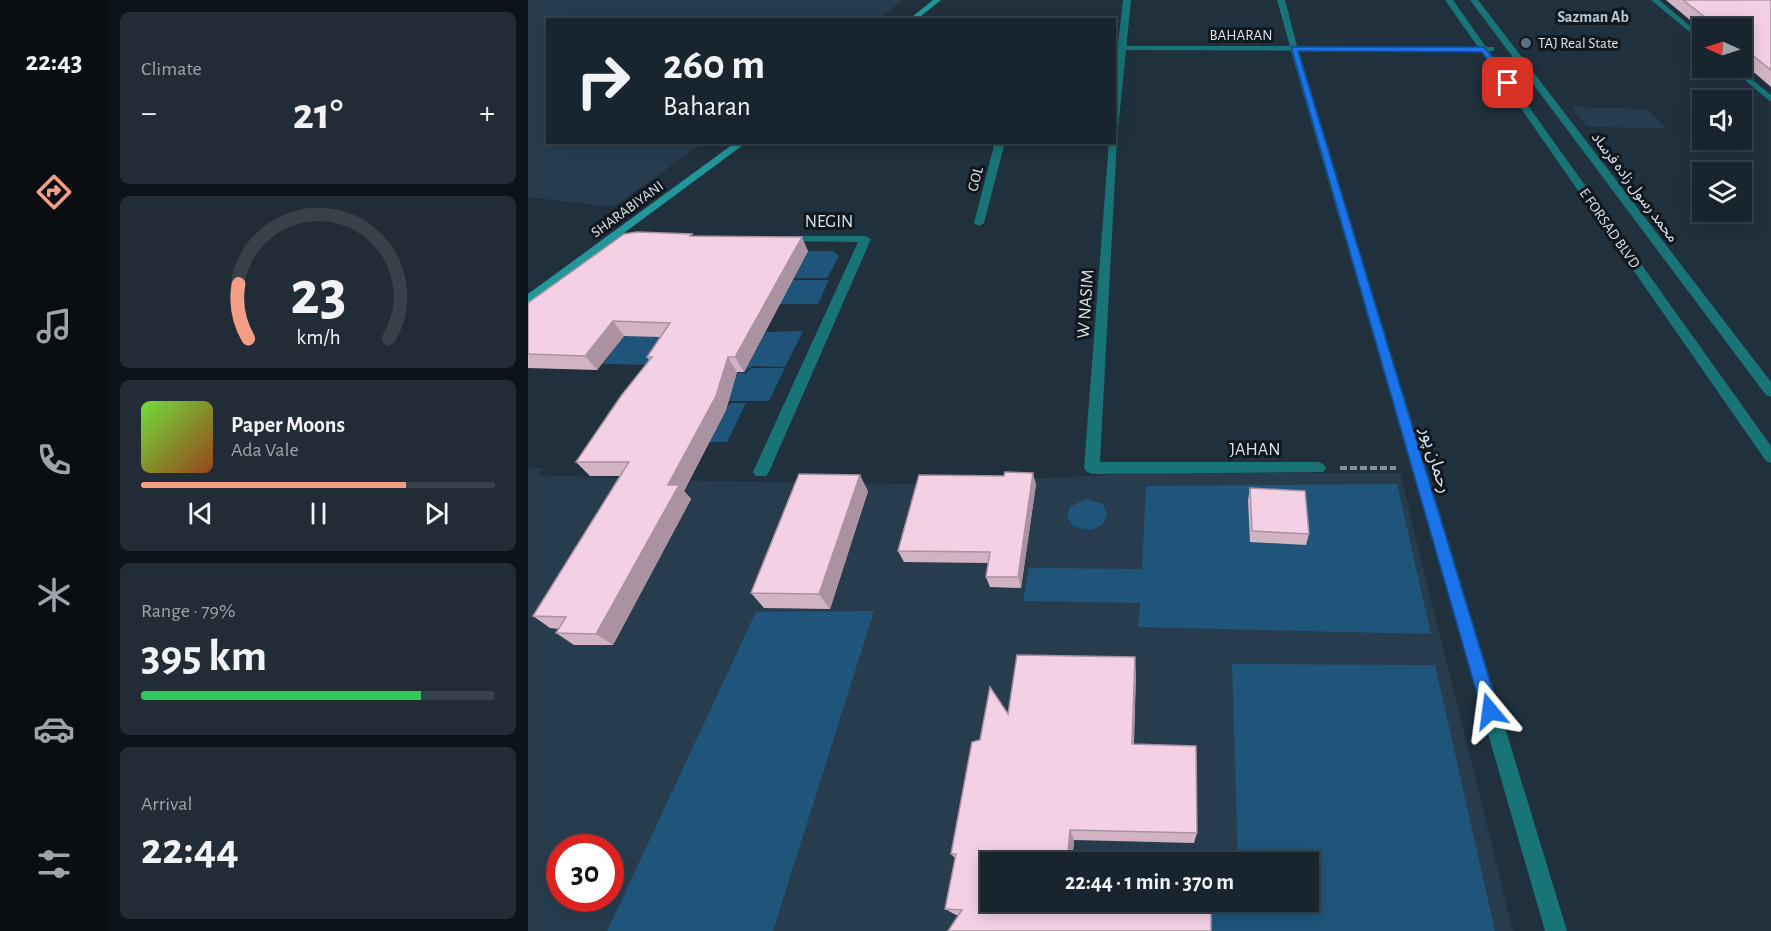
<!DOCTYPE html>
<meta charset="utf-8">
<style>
body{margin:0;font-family:"Alegreya Sans","Noto Sans Arabic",sans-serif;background:#212c36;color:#f1f3f6;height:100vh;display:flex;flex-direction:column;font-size:22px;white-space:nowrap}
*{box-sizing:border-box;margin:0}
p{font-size:20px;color:#9fa4aa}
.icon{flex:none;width:33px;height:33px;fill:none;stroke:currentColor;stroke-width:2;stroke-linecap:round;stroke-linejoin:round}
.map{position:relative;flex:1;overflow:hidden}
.panel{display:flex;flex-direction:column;gap:12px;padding:12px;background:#0d1419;width:420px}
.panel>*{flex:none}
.top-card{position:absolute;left:18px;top:18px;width:570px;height:126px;border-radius:0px;box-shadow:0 3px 15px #0003,0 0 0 2px #36414a;background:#18242e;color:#f1f3f6;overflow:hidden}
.needle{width:39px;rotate:273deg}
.fabs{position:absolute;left:1164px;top:18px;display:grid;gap:12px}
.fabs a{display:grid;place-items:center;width:60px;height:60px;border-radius:0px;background:#18242e;box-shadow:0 3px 15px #0003,0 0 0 2px #36414a;font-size:30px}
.speed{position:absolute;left:18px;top:834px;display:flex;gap:12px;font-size:30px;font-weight:700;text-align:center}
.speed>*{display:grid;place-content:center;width:78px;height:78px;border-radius:50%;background:#18242e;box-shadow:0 3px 15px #0003,0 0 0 2px #36414a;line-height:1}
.speed .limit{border:9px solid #d22;background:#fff;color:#111}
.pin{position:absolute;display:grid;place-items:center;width:51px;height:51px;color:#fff;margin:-26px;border-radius:12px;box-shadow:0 3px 9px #0006}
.me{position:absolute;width:66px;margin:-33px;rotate:344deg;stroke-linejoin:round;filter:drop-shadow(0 0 4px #0008)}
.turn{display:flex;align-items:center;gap:21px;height:126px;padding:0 18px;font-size:27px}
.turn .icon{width:78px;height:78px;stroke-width:2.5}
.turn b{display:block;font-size:42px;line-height:51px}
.big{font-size:45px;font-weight:700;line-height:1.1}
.panel .tile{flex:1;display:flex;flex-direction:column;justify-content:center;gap:9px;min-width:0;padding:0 21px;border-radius:9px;background:#212c36}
.panel .dial{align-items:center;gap:0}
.dial svg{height:156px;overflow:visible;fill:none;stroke:#36414a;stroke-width:7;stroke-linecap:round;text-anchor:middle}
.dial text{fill:#f1f3f6;stroke:none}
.song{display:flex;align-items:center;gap:18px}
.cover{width:72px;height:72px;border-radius:9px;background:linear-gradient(135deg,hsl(100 70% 55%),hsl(20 70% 35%))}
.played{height:6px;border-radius:3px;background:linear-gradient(90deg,#f49e86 75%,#36414a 75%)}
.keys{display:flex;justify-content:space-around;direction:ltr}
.heat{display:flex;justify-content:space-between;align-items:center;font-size:33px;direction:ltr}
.charge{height:9px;border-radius:4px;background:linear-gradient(90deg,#34c759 79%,#36414a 0)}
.trip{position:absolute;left:452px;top:852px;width:339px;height:60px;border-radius:0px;background:#18242e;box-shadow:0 3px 15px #0003,0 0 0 2px #36414a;font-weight:700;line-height:60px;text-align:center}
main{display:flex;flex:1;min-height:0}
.dock{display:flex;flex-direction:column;width:108px;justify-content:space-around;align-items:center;background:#0a0e12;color:#9fa4aa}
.dock .icon{width:42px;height:42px}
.dock .on{color:#f49e86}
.dock b{font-size:27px;color:#f1f3f6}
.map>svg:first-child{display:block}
.built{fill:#273d4e;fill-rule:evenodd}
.green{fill:#1f557a}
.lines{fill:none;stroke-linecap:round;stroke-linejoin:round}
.path{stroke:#828f9a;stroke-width:4;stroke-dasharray:7 3;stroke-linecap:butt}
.minor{fill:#187477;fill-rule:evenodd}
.tertiary{fill:#187477;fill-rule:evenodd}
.secondary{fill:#22979b;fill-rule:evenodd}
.wall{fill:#d2b3c4}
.shaded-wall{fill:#ab92a0}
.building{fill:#f4d0e4;stroke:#ab92a0;stroke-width:1.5}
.route{fill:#1a73e8;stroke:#114b97;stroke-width:1.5}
.service-dot{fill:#5c6f8a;stroke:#10171d;stroke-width:2}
.labels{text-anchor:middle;stroke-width:6;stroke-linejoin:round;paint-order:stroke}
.far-street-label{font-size:15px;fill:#dae4ed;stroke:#10171d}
.far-poi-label{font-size:15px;fill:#dae4ed;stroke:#10171d;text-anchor:start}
.far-neighbourhood-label{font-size:16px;font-weight:bold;fill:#b3c7d7;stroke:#10171d}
.street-label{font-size:18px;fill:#dae4ed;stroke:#10171d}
</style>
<main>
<nav class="dock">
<b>22:43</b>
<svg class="icon on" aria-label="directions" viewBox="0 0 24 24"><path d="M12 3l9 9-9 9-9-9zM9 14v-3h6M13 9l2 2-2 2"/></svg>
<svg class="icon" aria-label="music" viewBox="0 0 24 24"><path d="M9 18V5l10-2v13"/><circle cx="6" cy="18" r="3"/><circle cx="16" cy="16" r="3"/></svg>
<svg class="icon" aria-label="phone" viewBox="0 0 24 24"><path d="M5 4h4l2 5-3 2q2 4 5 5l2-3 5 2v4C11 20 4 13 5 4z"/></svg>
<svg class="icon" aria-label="climate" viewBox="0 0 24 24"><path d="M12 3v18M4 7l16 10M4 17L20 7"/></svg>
<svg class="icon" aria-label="car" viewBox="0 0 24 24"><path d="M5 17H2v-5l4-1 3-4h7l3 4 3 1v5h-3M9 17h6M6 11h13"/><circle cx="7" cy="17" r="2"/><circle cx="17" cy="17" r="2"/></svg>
<svg class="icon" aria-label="filters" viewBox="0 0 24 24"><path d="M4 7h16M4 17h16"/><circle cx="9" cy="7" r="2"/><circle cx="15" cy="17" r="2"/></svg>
</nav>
<section class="panel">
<div class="tile"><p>Climate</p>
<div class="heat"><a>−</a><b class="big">21°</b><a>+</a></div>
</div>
<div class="tile dial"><svg viewBox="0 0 100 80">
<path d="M14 69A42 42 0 1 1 86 69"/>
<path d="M14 69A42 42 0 0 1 9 41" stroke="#f49e86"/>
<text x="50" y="56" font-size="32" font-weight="700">23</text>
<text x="50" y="72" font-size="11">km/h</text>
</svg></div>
<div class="tile">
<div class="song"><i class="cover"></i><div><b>Paper Moons</b><p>Ada Vale</p></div></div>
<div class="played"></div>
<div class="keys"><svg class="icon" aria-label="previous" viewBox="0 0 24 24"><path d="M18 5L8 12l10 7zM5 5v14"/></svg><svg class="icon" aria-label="pause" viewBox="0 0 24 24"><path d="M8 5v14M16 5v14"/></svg><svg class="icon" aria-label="next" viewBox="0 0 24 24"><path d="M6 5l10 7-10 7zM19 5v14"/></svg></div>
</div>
<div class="tile"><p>Range · 79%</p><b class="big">395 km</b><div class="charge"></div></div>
<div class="tile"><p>Arrival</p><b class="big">22:44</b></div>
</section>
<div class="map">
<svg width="1243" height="931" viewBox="0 0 1243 931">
<rect width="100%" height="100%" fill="#20303d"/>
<g class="built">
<path d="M 0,0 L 376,0 L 349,19 L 20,20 L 20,142 L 175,143 L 85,207 L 0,197 Z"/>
<path d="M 1044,107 L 1119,109 L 1137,128 L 1059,127 Z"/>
<path d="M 0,467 L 15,468 L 10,475 L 181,481 L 399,484 L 617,473 L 872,473 L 985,931 L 0,931 ZM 32,848 L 82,848 L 82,898 L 32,898 ZM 462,862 L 780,862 L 780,902 L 462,902 Z"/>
</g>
<g class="green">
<path d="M 280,251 L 305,251 L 311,256 L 299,278 L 266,278 Z"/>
<path d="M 264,280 L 301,280 L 290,304 L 251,304 Z"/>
<path d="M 275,331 L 257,367 L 224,366 L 216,372 L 238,332 Z"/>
<path d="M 109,332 L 153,333 L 131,365 L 75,364 L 95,337 Z"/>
<path d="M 223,368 L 257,368 L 241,401 L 200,401 L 192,404 L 210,373 L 218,373 Z"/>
<path d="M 202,403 L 218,403 L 199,442 L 180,442 Z"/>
<path d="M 869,484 L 903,634 L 610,627 L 612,603 L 495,601 L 501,568 L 614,569 L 618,486 Z"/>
<path d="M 558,499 L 575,504 L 579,513 L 575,524 L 564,530 L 546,527 L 539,518 L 542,507 Z"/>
<path d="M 346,611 L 245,931 L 79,931 L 228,612 Z"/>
<path d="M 704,664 L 907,665 L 967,931 L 683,931 L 682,902 L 780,902 L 780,862 L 710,862 Z"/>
</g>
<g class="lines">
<path class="path" d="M 812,468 L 868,468"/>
<g class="minor">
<path d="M 595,0 L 603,0 L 589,140 L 572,462 L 790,462 L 795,464 L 798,468 L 795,472 L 564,474 L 559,472 L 556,468 L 581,142 L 586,142 L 586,78 Z"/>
<path d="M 1123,0 L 1131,0 L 1174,36 L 1174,42 Z"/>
<path d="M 766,46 L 770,48 L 1039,931 L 1017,931 L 762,48 Z"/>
<path d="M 1202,68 L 1210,68 L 1243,95 L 1243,102 Z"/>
<path d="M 467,142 L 477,142 L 456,223 L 451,226 L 446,223 Z"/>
<path d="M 256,236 L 337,236 L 343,239 L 241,472 L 238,476 L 228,476 L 225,472 L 330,242 L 252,241 L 250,239 Z"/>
</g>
<g class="tertiary">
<path d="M 749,0 L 757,0 L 769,46 L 950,47 L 917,0 L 925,0 L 958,47 L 966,47 L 966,51 L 961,51 L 1243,446 L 1243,463 L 1238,461 L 953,51 L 586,50 L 586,46 L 762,46 Z"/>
<path d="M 942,0 L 950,0 L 1243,382 L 1243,397 L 1238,395 Z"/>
</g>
<g class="secondary">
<path d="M 405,0 L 413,0 L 388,20 L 380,20 Z"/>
<path d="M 208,142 L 219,142 L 0,304 L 0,294 Z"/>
</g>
</g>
<g class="wall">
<path d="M 1138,0 L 1243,0 L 1243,87 L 1214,62 L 1214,28 L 1174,28 L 1174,30 Z"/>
<path d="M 166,236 L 280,251 L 216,372 L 209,372 L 198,410 L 156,491 L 163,499 L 85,645 L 46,645 L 28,633 L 31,629 L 22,628 L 5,616 L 92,476 L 62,476 L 48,462 L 121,360 L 119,357 L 132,337 L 96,336 L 69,370 L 0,368 L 0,303 Z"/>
<path d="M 508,484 L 493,588 L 462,587 L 458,577 L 460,563 L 376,562 L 370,551 Z"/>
<path d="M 722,488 L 781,534 L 778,545 L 722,542 L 720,500 Z"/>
<path d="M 340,491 L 302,609 L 236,608 L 223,593 Z"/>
<path d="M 608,673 L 606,744 L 669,833 L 666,843 L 546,840 L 544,862 L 462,862 L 430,915 L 428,915 L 417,909 L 427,858 L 423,854 L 452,740 L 480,714 Z"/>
</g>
<g class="shaded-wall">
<path d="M 274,237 L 280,251 L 216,372 L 207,357 Z"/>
<path d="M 85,321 L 96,336 L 69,370 L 57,356 Z"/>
<path d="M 200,357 L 209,372 L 198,410 L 156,491 L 163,499 L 85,645 L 68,634 L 140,485 Z"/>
<path d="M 505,473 L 508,484 L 493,588 L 490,577 Z"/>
<path d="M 332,475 L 340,491 L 302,609 L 291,594 Z"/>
<path d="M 607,657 L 608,673 L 605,757 L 604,744 Z"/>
<path d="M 542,830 L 546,840 L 544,862 L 539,862 Z"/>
</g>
<g class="building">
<path d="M 1155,0 L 1243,0 L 1243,70 L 1214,47 L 1214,28 L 1191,28 Z"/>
<path d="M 109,232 L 164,234 L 162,236 L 274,237 L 207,357 L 200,357 L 188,396 L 140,485 L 151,485 L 68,634 L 28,633 L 38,617 L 5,616 L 101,462 L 48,462 L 93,396 L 124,357 L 119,357 L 142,323 L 85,321 L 57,356 L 0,354 L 0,303 L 96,234 Z"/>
<path d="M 477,472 L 505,473 L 490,577 L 458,577 L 462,552 L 370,551 L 391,475 L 476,476 Z"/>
<path d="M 271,474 L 332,475 L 291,594 L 223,593 Z"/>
<path d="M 722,488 L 777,491 L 781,534 L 724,531 Z"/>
<path d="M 489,655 L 607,657 L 604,744 L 668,746 L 669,833 L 542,830 L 539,862 L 462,862 L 462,902 L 683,902 L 683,931 L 420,931 L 434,910 L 417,909 L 428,854 L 423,854 L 444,742 L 452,740 L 462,687 L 480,714 Z"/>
</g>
<path class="route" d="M 763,47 L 956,47 L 984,83 L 977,85 L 954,52 L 770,51 L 971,711 L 968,717 L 962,719 L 956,717 L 954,711 Z"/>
<circle class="service-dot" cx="998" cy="43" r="6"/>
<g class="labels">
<g class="far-street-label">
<text x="713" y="40">BAHARAN</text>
<text transform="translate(447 179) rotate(-75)" y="5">GOL</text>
<text transform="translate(1107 187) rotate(53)" y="5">محمد رسول زاده فرساد</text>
<text transform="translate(99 209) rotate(-36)" y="5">SHARABIYANI</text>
<text transform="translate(1082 228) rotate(55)" y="5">E FORSAD BLVD</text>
</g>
<g class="far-poi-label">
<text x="1010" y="48">TAJ Real State</text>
</g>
<g class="far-neighbourhood-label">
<text x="1065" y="22">Sazman Ab</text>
</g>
<g class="street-label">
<text x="301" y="227">NEGIN</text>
<text transform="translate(557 304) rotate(-86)" y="6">W NASIM</text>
<text x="727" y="455">JAHAN</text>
<text transform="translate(908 460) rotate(73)" y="6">رحمان پور</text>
</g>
</g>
</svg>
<div class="fabs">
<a><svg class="needle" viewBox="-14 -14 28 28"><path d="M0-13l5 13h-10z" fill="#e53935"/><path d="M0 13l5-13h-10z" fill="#9fa4aa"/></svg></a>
<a><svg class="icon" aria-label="sound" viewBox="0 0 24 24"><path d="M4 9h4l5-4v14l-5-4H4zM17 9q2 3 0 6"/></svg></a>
<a><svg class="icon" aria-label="layers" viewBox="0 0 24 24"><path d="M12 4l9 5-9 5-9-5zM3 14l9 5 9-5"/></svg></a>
</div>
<div class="speed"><div class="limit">30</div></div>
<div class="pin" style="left:980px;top:83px;background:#d93025"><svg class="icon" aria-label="arrive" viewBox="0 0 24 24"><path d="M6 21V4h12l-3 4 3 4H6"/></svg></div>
<svg class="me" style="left:962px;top:711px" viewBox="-20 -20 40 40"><path d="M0-17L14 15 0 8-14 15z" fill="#1a73e8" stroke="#fff" stroke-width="4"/></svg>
<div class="trip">22:44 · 1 min · 370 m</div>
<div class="top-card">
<div class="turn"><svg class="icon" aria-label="right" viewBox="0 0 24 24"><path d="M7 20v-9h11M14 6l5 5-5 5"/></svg><div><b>260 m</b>Baharan</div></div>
</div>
</div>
</main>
